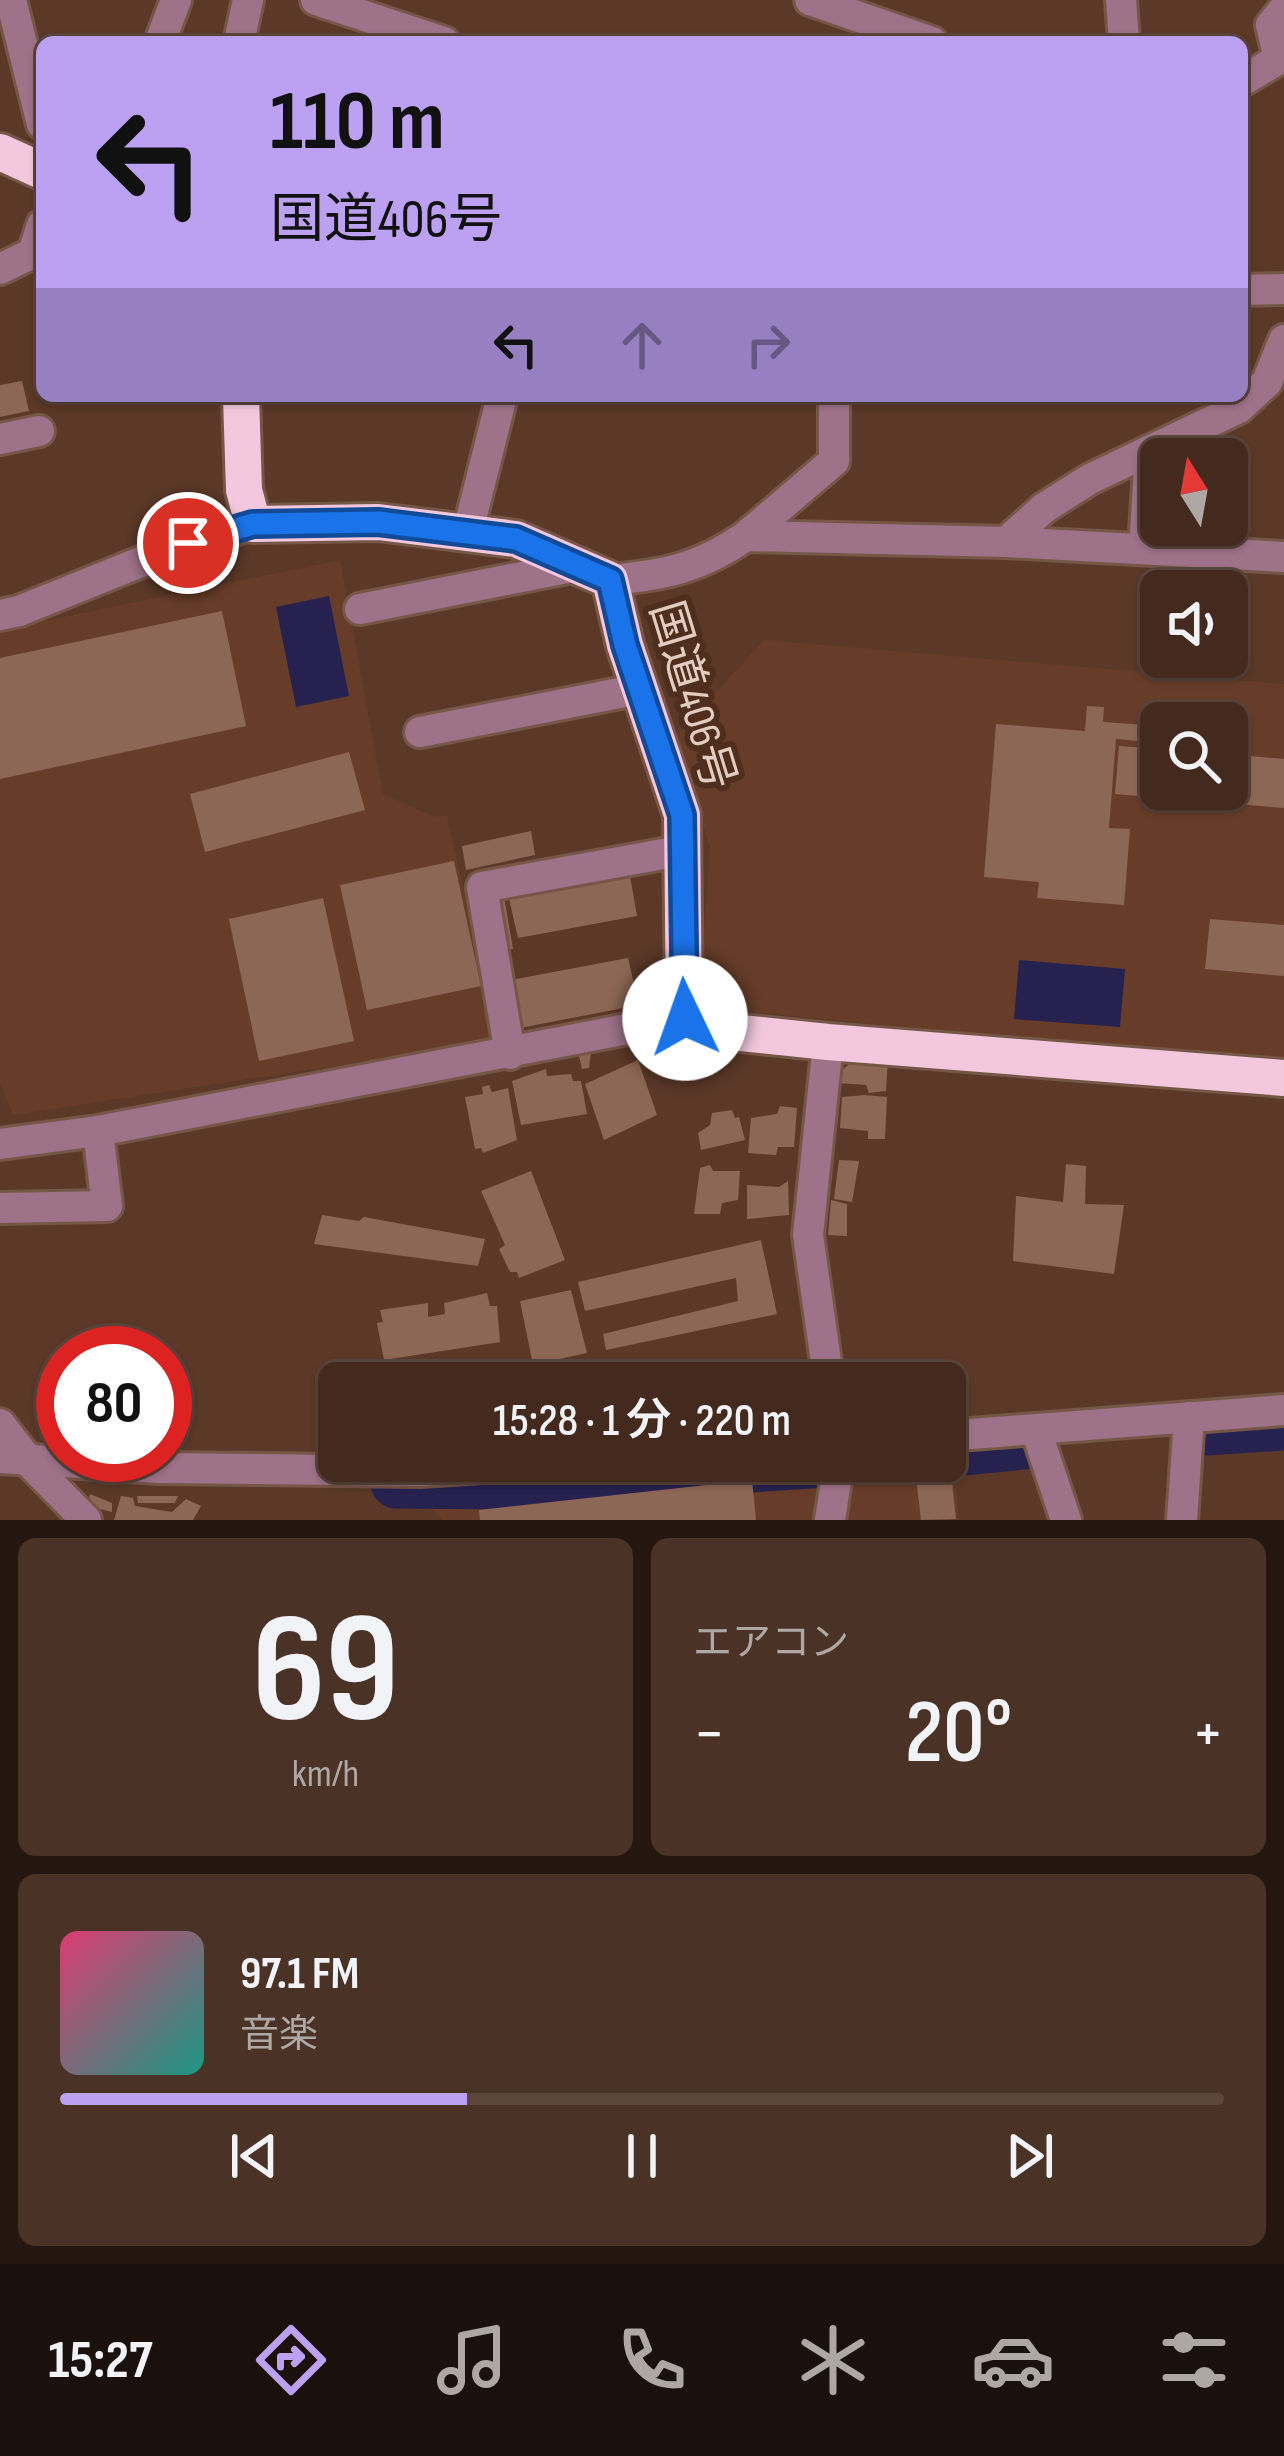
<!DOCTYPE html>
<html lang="ja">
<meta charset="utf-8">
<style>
body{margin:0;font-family:"Sofia Sans Condensed","Noto Sans JP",sans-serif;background:#4b3227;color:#f1f3f6;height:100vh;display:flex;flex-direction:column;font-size:45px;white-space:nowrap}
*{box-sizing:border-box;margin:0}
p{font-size:39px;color:#afa7a4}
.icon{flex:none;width:66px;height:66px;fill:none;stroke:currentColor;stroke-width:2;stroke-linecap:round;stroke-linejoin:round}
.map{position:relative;height:1520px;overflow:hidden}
.panel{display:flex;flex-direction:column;gap:18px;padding:18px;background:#251710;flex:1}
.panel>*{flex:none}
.banner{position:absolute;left:36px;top:36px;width:1212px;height:366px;border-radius:18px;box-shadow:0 3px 9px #0004,0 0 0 3px #5c463c;background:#bca0f2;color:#111;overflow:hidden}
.needle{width:78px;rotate:349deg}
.tools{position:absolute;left:1140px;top:438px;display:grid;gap:24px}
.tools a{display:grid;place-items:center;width:108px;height:108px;border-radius:18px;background:#442a1e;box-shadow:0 3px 9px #0004,0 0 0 3px #5c463c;font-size:60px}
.speed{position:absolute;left:36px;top:1326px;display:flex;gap:24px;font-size:60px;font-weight:700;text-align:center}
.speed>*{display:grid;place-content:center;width:156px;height:156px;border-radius:50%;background:#442a1e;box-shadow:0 3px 9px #0004,0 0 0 3px #5c463c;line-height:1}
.speed .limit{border:18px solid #d22;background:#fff;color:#111}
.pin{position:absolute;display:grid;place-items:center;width:102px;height:102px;color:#fff;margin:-51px;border:6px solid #fff;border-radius:50%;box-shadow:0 3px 12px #0007}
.me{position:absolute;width:132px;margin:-66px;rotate:357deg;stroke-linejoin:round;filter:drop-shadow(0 0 9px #0008)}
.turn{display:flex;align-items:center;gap:42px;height:252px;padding:0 36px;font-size:54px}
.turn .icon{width:156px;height:156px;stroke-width:2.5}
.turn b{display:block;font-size:84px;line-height:102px}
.lanes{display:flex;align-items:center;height:114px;padding:0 36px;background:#0003;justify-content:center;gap:60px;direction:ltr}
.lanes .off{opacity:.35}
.big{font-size:90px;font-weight:600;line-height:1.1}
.panel .card{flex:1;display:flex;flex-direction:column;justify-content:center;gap:18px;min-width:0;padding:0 42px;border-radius:18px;background:#4b3227}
.panel .dial{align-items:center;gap:0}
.dial b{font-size:156px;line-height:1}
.song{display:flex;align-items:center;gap:36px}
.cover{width:144px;height:144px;border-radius:18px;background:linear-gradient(135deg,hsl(340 70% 55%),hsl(170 70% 35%))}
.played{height:12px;border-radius:6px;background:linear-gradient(90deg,#bca0f2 35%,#5c463c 35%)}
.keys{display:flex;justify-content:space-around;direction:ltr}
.heat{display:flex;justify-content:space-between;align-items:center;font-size:66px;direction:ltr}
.panel .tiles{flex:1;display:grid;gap:18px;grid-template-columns:1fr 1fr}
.card:last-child{grid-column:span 2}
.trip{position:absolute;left:318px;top:1362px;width:648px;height:120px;border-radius:18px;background:#442a1e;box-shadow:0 3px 9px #0004,0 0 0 3px #5c463c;font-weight:600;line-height:120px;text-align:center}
.dock{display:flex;height:192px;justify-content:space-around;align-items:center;background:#1b110c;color:#afa7a4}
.dock .icon{width:84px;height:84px}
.dock .on{color:#bca0f2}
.dock b{font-size:54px;color:#f1f3f6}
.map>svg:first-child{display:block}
.built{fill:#673d29;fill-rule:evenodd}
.water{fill:#27214f}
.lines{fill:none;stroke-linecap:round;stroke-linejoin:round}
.river{stroke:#27214f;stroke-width:51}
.building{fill:#8d6755}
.minor-casing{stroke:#765647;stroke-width:36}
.highway-casing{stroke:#765647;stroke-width:42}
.minor{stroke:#9e7289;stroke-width:30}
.highway{stroke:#f3c8de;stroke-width:36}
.route-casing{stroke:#114b97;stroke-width:30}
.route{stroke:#1a73e8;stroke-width:21}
.labels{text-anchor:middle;stroke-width:12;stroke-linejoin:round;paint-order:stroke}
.street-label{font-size:45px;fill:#e3cdc3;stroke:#502e1d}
</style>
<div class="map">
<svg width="1284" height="1520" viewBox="0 0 1284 1520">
<rect width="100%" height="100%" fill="#5b3828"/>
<g class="built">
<path d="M 340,560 L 383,794 L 435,817 L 447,815 L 497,1041 L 13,1115 L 0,1083 L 0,630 Z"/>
<path d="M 764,640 L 1284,684 L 1284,1063 L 751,1012 L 714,991 L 702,970 L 710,848 L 677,735 ZM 1161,723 L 1227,723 L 1227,789 L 1161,789 Z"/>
<path d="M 945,1457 L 953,1457 L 959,1520 L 442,1520 L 420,1493 L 891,1461 L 945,1461 Z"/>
</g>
<g class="water">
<path d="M 329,596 L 349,696 L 296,707 L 276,607 Z"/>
<path d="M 1019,960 L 1125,969 L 1120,1027 L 1014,1019 Z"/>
</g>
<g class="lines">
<g class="river">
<path d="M 1205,1430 L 1284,1425"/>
<path d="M 945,1452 L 1025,1444"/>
<path d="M 396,1483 L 502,1484 L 839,1461"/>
</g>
</g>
<g class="building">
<path d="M 22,381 L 29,411 L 0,417 L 0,385 Z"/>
<path d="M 222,611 L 246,726 L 0,779 L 0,658 Z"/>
<path d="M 1087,706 L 1104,707 L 1103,722 L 1161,726 L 1161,743 L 1116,739 L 1109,828 L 1130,829 L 1124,905 L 1037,898 L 1039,882 L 984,877 L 996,724 L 1085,731 Z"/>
<path d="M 1119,746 L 1161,749 L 1161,789 L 1227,789 L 1227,754 L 1284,759 L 1284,808 L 1115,794 Z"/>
<path d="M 349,752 L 365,810 L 205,852 L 190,794 Z"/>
<path d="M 531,831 L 535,855 L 466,870 L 462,846 Z"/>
<path d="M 454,861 L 481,986 L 367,1010 L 340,885 Z"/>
<path d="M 629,870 L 637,916 L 518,938 L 508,894 Z"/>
<path d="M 504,897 L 513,949 L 503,951 L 493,898 Z"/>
<path d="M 323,898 L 354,1041 L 259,1061 L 229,919 Z"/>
<path d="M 1210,919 L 1284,925 L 1284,976 L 1205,969 Z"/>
<path d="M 628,958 L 639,1005 L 520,1028 L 511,980 Z"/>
<path d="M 578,1052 L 591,1052 L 589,1068 L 582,1069 Z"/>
<path d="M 857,1058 L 888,1059 L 886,1091 L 869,1093 L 866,1085 L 838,1083 L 837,1074 Z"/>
<path d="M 638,1060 L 657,1115 L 604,1140 L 585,1084 Z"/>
<path d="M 546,1069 L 547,1076 L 571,1074 L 573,1081 L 581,1081 L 587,1114 L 521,1125 L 512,1081 Z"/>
<path d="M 489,1085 L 492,1092 L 508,1088 L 517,1140 L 483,1153 L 481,1148 L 475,1149 L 465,1097 L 483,1094 L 482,1087 Z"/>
<path d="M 864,1095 L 887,1097 L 885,1139 L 868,1139 L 868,1131 L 840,1128 L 842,1097 Z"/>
<path d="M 780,1106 L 797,1108 L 794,1147 L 778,1147 L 776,1155 L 748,1153 L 751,1118 L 777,1114 Z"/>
<path d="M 732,1110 L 735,1118 L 739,1117 L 745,1140 L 701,1150 L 698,1133 L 710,1125 L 712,1113 Z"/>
<path d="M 839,1160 L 859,1161 L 852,1202 L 834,1199 Z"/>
<path d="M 1066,1164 L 1086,1166 L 1085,1204 L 1124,1205 L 1114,1274 L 1013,1261 L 1016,1196 L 1063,1202 Z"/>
<path d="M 710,1165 L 713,1171 L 740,1171 L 738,1200 L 722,1203 L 720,1214 L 694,1214 L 700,1168 Z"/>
<path d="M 531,1171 L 565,1260 L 519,1278 L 517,1272 L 510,1272 L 499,1249 L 505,1245 L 481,1191 Z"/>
<path d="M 788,1181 L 789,1215 L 747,1219 L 747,1185 L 779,1187 Z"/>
<path d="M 831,1200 L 847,1204 L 847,1236 L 828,1235 Z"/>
<path d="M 322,1215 L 359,1221 L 364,1217 L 485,1239 L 478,1266 L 314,1244 Z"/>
<path d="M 761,1240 L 777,1314 L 606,1350 L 603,1334 L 738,1301 L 736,1278 L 585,1311 L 578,1282 Z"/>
<path d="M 571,1290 L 587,1353 L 533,1365 L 520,1301 Z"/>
<path d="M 487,1293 L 490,1306 L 497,1306 L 500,1342 L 384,1360 L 377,1323 L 383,1322 L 380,1310 L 428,1303 L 428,1317 L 445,1314 L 444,1303 Z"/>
<path d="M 46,1401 L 63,1402 L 63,1448 L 45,1447 Z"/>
<path d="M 933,1467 L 934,1483 L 952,1482 L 956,1519 L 921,1520 L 915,1469 Z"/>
<path d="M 752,1480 L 756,1520 L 480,1520 L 479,1510 Z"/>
<path d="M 90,1494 L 112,1503 L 112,1512 L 88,1506 Z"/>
<path d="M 121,1496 L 133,1498 L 135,1506 L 172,1512 L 186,1499 L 201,1506 L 193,1520 L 114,1520 Z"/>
<path d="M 137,1496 L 178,1496 L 175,1503 L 138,1503 Z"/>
</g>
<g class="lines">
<g class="minor-casing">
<g id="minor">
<path d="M 11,0 L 42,124"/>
<path d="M 316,0 L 444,42"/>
<path d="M 810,0 L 932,42"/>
<path d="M 1121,0 L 1124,42"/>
<path d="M 160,42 L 176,0"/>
<path d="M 239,42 L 248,0"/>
<path d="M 1242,81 L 1279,59 L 1271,25 L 1284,9"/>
<path d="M 0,269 L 33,253 L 42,225"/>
<path d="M 1242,290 L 1284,289"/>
<path d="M 0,439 L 39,431"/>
<path d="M 468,531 L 502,396"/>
<path d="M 746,536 L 834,461 L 834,396"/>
<path d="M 1006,542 L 1044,508 L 1090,479 L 1239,408 L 1267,382 L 1284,340"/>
<path d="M 1144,549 L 1150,451"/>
<path d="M 610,580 C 665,575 700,568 746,536 L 1006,542 L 1284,557"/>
<path d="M 360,609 L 577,566"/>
<path d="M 0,615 L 19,611 L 188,543 L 253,524"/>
<path d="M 420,732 L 640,689"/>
<path d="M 828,1042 L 808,1235 L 829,1383"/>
<path d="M 510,1054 L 482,887 L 685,850"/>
<path d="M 0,1144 L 98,1131 L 684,1018"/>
<path d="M 0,1208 L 107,1206 L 98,1131"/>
<path d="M 0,1424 L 30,1463 L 86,1520"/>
<path d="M 1036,1430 L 1066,1520"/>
<path d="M 945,1436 L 1284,1410"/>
<path d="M 0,1458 L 160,1468 L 420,1471 L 574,1461"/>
<path d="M 830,1520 L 839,1461"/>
<path d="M 1182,1520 L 1189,1417"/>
</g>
</g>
<g class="highway-casing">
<g id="highway">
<path d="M 0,152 L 42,171"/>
<path d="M 241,396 L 244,490 L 253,524 L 378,522 L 516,539 L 610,580 L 625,645 L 682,815 L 684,1018 L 732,1032 L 828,1042 L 1284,1078"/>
</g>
</g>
<use href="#minor" class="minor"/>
<use href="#highway" class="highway"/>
</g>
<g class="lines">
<g class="route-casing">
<path id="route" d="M 188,543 L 253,524 L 378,522 L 516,539 L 610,580 L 625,645 L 682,815 L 685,1018"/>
</g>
<use href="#route" class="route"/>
</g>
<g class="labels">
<g class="street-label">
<text transform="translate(694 695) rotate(73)" y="16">国道406号</text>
</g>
</g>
</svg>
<div class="tools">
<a><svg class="needle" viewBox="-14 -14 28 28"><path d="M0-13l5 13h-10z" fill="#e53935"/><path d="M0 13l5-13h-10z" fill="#afa7a4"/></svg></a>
<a><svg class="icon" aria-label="sound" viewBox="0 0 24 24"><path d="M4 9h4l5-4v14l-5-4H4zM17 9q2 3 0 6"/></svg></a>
<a><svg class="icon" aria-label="search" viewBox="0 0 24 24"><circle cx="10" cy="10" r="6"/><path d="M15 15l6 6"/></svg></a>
</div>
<div class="speed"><div class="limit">80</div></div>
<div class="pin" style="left:188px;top:543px;background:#d93025"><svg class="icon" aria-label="arrive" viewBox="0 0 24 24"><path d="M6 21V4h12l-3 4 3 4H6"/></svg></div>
<svg class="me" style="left:685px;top:1018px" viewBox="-20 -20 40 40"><circle r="19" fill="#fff"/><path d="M0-13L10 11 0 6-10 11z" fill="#1a73e8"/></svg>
<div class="trip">15:28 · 1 分 · 220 m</div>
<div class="banner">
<div class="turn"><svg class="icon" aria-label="left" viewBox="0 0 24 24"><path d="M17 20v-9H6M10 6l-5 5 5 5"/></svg><div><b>110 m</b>国道406号</div></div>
<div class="lanes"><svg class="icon" aria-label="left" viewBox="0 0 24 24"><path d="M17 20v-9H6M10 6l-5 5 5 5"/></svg><svg class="icon off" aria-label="ahead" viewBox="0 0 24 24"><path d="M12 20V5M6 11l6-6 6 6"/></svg><svg class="icon off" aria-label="right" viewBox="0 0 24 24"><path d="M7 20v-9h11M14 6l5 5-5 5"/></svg></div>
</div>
</div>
<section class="panel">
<div class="tiles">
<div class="card dial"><b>69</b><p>km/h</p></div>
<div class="card"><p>エアコン</p>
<div class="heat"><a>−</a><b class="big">20°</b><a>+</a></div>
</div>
<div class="card">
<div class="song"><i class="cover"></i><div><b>97.1 FM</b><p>音楽</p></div></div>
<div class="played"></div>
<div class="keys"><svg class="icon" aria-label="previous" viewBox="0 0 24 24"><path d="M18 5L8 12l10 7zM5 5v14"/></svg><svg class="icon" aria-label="pause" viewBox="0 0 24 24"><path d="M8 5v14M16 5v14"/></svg><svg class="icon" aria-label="next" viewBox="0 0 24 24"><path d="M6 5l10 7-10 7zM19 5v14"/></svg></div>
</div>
</div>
</section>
<nav class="dock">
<b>15:27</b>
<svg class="icon on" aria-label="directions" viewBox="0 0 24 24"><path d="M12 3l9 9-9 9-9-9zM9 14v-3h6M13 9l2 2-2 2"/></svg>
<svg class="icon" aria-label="music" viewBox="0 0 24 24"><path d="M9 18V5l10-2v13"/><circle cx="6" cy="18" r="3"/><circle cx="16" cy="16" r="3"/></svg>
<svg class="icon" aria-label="phone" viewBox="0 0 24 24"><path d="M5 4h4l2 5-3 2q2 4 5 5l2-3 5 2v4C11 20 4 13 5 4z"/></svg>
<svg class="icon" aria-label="climate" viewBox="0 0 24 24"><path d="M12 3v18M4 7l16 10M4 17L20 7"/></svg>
<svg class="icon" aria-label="car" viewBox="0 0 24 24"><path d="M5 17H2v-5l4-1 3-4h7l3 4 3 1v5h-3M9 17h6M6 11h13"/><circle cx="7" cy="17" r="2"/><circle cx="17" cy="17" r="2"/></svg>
<svg class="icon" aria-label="filters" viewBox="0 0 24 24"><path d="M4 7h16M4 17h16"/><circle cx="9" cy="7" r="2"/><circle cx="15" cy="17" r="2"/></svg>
</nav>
